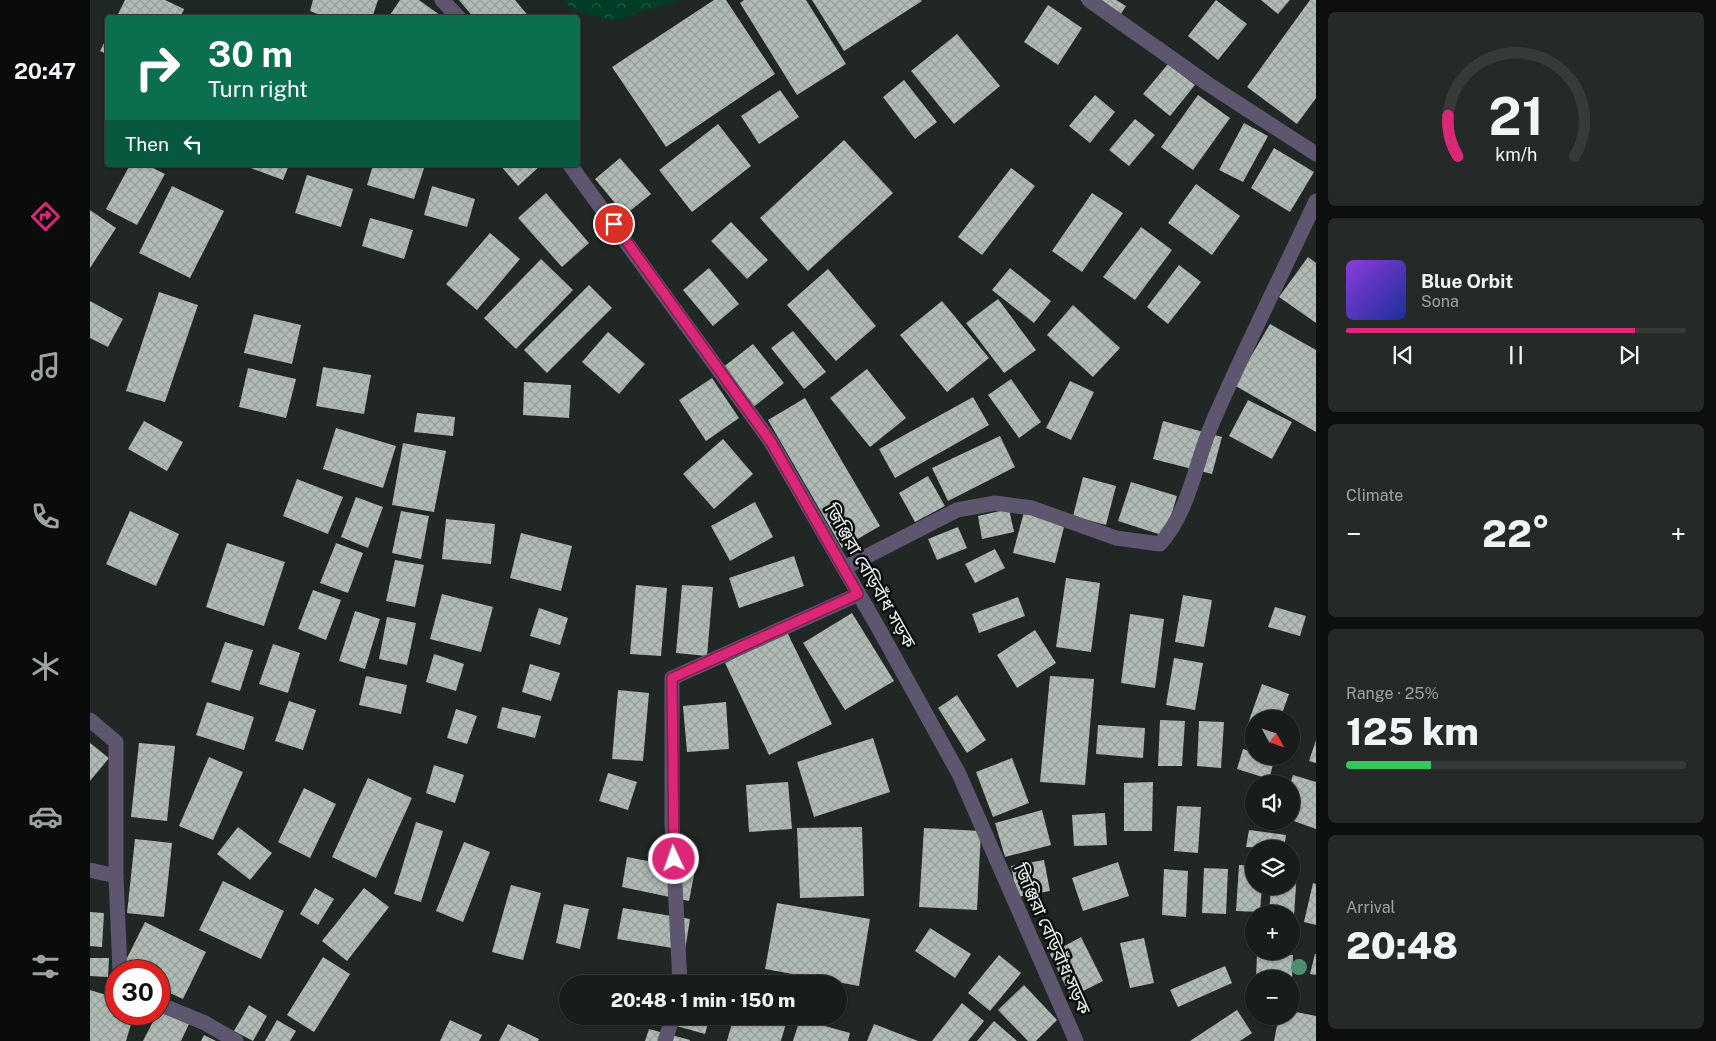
<!DOCTYPE html>
<meta charset="utf-8">
<style>
body{margin:0;font-family:"Public Sans","Noto Sans Bengali",sans-serif;background:#252a28;color:#f1f3f6;height:100vh;display:flex;flex-direction:column;font-size:19px;white-space:nowrap}
*{box-sizing:border-box;margin:0}
p{font-size:16px;color:#9fa2a3}
.icon{flex:none;width:28px;height:28px;fill:none;stroke:currentColor;stroke-width:2;stroke-linecap:round;stroke-linejoin:round}
.map{position:relative;flex:1;overflow:hidden}
.sheet{display:flex;flex-direction:column;gap:12px;padding:12px;background:#0d100f;width:400px}
.sheet>*{flex:none}
.banner{position:absolute;left:15px;top:15px;width:475px;height:152px;border-radius:5px;box-shadow:0 1px 4px #0004,0 0 0 1px #363b3a;background:#0b6e4f;color:#fff;overflow:hidden}
.needle{width:32px;rotate:130deg}
.buttons{position:absolute;left:1155px;top:710px;display:grid;gap:10px}
.buttons a{display:grid;place-items:center;width:55px;height:55px;border-radius:50%;background:#181d1b;box-shadow:0 1px 4px #0004,0 0 0 1px #363b3a;font-size:25px}
.speed{position:absolute;left:15px;top:960px;display:flex;gap:10px;font-size:25px;font-weight:700;text-align:center}
.speed>*{display:grid;place-content:center;width:65px;height:65px;border-radius:50%;background:#181d1b;box-shadow:0 1px 4px #0004,0 0 0 1px #363b3a;line-height:1}
.speed .limit{border:8px solid #d22;background:#fff;color:#111}
.pin{position:absolute;display:grid;place-items:center;width:42px;height:42px;color:#fff;margin:-21px;border:2px solid #fff;border-radius:50%;box-shadow:0 1px 5px #0007}
.me{position:absolute;width:55px;margin:-28px;rotate:357deg;stroke-linejoin:round;filter:drop-shadow(0 0 4px #0008)}
.turn{display:flex;align-items:center;gap:18px;height:105px;padding:0 20px;font-size:22px}
.turn .icon{width:65px;height:65px;stroke-width:2.5}
.turn b{display:block;font-size:35px;line-height:42px}
.then{display:flex;align-items:center;height:48px;padding:0 20px;background:#0003;gap:10px;font-size:19px}
.big{font-size:38px;font-weight:800;line-height:1.1}
.sheet .card{flex:1;display:flex;flex-direction:column;justify-content:center;gap:8px;min-width:0;padding:0 18px;border-radius:8px;background:#252a28}
.sheet .dial{align-items:center;gap:0}
.dial svg{height:130px;overflow:visible;fill:none;stroke:#363b3a;stroke-width:7;stroke-linecap:round;text-anchor:middle}
.dial text{fill:#f1f3f6;stroke:none}
.song{display:flex;align-items:center;gap:15px}
.cover{width:60px;height:60px;border-radius:8px;background:linear-gradient(135deg,hsl(270 70% 55%),hsl(230 70% 35%))}
.played{height:5px;border-radius:2px;background:linear-gradient(90deg,#db2777 85%,#363b3a 85%)}
.keys{display:flex;justify-content:space-around;direction:ltr}
.heat{display:flex;justify-content:space-between;align-items:center;font-size:28px;direction:ltr}
.charge{height:8px;border-radius:4px;background:linear-gradient(90deg,#34c759 25%,#363b3a 0)}
.trip{position:absolute;left:469px;top:975px;width:288px;height:50px;border-radius:25px;background:#181d1b;box-shadow:0 1px 4px #0004,0 0 0 1px #363b3a;font-weight:800;line-height:50px;text-align:center}
main{display:flex;flex:1;min-height:0}
.tab-bar{display:flex;flex-direction:column;width:90px;justify-content:space-around;align-items:center;background:#0a0c0b;color:#9fa2a3}
.tab-bar .icon{width:35px;height:35px}
.tab-bar .current{color:#db2777}
.tab-bar b{font-size:22px;color:#f1f3f6}
.map>svg:first-child{display:block}
.park{fill:url(#park-crowns)}
.building{fill:url(#building-cross-hatch)}
.lines{fill:none;stroke-linecap:round;stroke-linejoin:round}
.minor{stroke:#5e556f;stroke-width:15}
.tree{fill:#4d8e70}
.route-casing{stroke:#8e194d;stroke-width:12}
.route{stroke:#db2777;stroke-width:9}
.labels{text-anchor:middle;stroke-width:5;stroke-linejoin:round;paint-order:stroke}
.street-label{font-size:18px;fill:#edf2f0;stroke:#0c0f0e}
</style>
<main>
<nav class="tab-bar">
<b>20:47</b>
<svg class="icon current" aria-label="directions" viewBox="0 0 24 24"><path d="M12 3l9 9-9 9-9-9zM9 14v-3h6M13 9l2 2-2 2"/></svg>
<svg class="icon" aria-label="music" viewBox="0 0 24 24"><path d="M9 18V5l10-2v13"/><circle cx="6" cy="18" r="3"/><circle cx="16" cy="16" r="3"/></svg>
<svg class="icon" aria-label="phone" viewBox="0 0 24 24"><path d="M5 4h4l2 5-3 2q2 4 5 5l2-3 5 2v4C11 20 4 13 5 4z"/></svg>
<svg class="icon" aria-label="climate" viewBox="0 0 24 24"><path d="M12 3v18M4 7l16 10M4 17L20 7"/></svg>
<svg class="icon" aria-label="car" viewBox="0 0 24 24"><path d="M5 17H2v-5l4-1 3-4h7l3 4 3 1v5h-3M9 17h6M6 11h13"/><circle cx="7" cy="17" r="2"/><circle cx="17" cy="17" r="2"/></svg>
<svg class="icon" aria-label="filters" viewBox="0 0 24 24"><path d="M4 7h16M4 17h16"/><circle cx="9" cy="7" r="2"/><circle cx="15" cy="17" r="2"/></svg>
</nav>
<div class="map">
<svg width="1226" height="1041" viewBox="0 0 1226 1041">
<defs>
<pattern id="park-crowns" width="20" height="18" patternUnits="userSpaceOnUse" patternTransform="scale(1.25)"><rect width="20" height="18" fill="#013c27"/><path d="M2 6a3 3 0 1 1 6 0M12 15a3 3 0 1 1 6 0" fill="none" stroke="#265947"/></pattern>
<pattern id="building-cross-hatch" width="8" height="8" patternUnits="userSpaceOnUse" patternTransform="scale(1.25)"><rect width="8" height="8" fill="#b1bbb6"/><path d="M0 0l8 8M0 8l8-8" fill="none" stroke="#969e9a"/></pattern>
</defs>
<rect width="100%" height="100%" fill="#202724"/>
<path class="park" d="M 474,0 L 589,0 L 523,21 L 481,9 Z"/>
<g class="building">
<path d="M 35,0 L 75,0 L 94,9 L 90,18 L 26,18 Z"/>
<path d="M 223,0 L 288,0 L 282,18 L 238,18 L 220,11 Z"/>
<path d="M 310,0 L 329,0 L 354,18 L 298,18 Z"/>
<path d="M 369,0 L 425,0 L 440,18 L 384,18 Z"/>
<path d="M 624,0 L 636,0 L 685,74 L 576,147 L 522,67 Z"/>
<path d="M 654,0 L 716,0 L 756,64 L 707,95 L 650,3 Z"/>
<path d="M 722,0 L 831,0 L 832,1 L 754,51 Z"/>
<path d="M 990,0 L 1026,0 L 1036,6 L 1027,20 Z"/>
<path d="M 1126,0 L 1157,24 L 1128,60 L 1098,36 Z"/>
<path d="M 1171,0 L 1200,0 L 1188,14 Z"/>
<path d="M 1220,0 L 1226,0 L 1226,98 L 1207,124 L 1157,87 Z"/>
<path d="M 958,5 L 992,28 L 968,65 L 934,42 Z"/>
<path d="M 867,34 L 910,86 L 864,124 L 821,71 Z"/>
<path d="M 18,35 L 18,55 L 10,51 Z"/>
<path d="M 1078,64 L 1105,85 L 1080,116 L 1053,94 Z"/>
<path d="M 814,80 L 847,122 L 825,139 L 793,97 Z"/>
<path d="M 690,90 L 709,117 L 669,144 L 651,116 Z"/>
<path d="M 1005,95 L 1025,112 L 1000,143 L 979,126 Z"/>
<path d="M 1108,95 L 1140,118 L 1103,170 L 1071,147 Z"/>
<path d="M 1045,119 L 1065,135 L 1039,166 L 1019,150 Z"/>
<path d="M 1154,123 L 1178,136 L 1153,182 L 1129,170 Z"/>
<path d="M 628,124 L 661,166 L 602,212 L 569,170 Z"/>
<path d="M 754,140 L 803,193 L 718,271 L 670,218 Z"/>
<path d="M 1184,148 L 1224,172 L 1200,212 L 1161,188 Z"/>
<path d="M 530,158 L 561,194 L 535,215 L 505,179 Z"/>
<path d="M 40,165 L 57,165 L 75,174 L 47,225 L 16,209 Z"/>
<path d="M 159,165 L 199,165 L 193,180 L 158,167 Z"/>
<path d="M 283,165 L 335,165 L 324,199 L 277,185 Z"/>
<path d="M 410,165 L 451,165 L 428,186 Z"/>
<path d="M 921,168 L 945,186 L 892,255 L 868,237 Z"/>
<path d="M 217,175 L 263,189 L 251,227 L 205,213 Z"/>
<path d="M 1106,184 L 1150,216 L 1122,255 L 1078,223 Z"/>
<path d="M 82,186 L 134,211 L 100,278 L 49,253 Z"/>
<path d="M 342,186 L 385,199 L 377,227 L 334,215 Z"/>
<path d="M 456,193 L 499,243 L 472,267 L 428,218 Z"/>
<path d="M 1002,193 L 1033,213 L 992,272 L 962,251 Z"/>
<path d="M 0,210 L 26,228 L 0,268 Z"/>
<path d="M 280,218 L 323,230 L 314,259 L 272,246 Z"/>
<path d="M 641,222 L 678,260 L 657,279 L 621,241 Z"/>
<path d="M 1051,227 L 1082,250 L 1045,300 L 1013,277 Z"/>
<path d="M 400,233 L 430,259 L 387,310 L 356,284 Z"/>
<path d="M 1218,257 L 1226,263 L 1226,323 L 1189,297 Z"/>
<path d="M 451,259 L 483,290 L 426,349 L 394,318 Z"/>
<path d="M 1089,265 L 1111,282 L 1078,324 L 1057,307 Z"/>
<path d="M 619,268 L 649,304 L 623,326 L 593,290 Z"/>
<path d="M 920,268 L 961,301 L 944,323 L 902,290 Z"/>
<path d="M 738,269 L 786,326 L 746,361 L 697,305 Z"/>
<path d="M 499,285 L 522,308 L 457,373 L 434,350 Z"/>
<path d="M 69,292 L 108,305 L 75,402 L 36,391 Z"/>
<path d="M 908,299 L 946,350 L 914,373 L 876,323 Z"/>
<path d="M 0,301 L 33,319 L 18,347 L 0,338 Z"/>
<path d="M 852,301 L 899,358 L 857,392 L 810,335 Z"/>
<path d="M 983,305 L 1030,348 L 1003,377 L 957,335 Z"/>
<path d="M 164,314 L 211,325 L 202,364 L 154,353 Z"/>
<path d="M 1180,324 L 1226,350 L 1226,432 L 1144,385 Z"/>
<path d="M 703,331 L 736,372 L 714,389 L 681,348 Z"/>
<path d="M 518,332 L 555,364 L 529,394 L 492,362 Z"/>
<path d="M 663,344 L 694,383 L 662,408 L 632,368 Z"/>
<path d="M 233,367 L 281,375 L 274,414 L 226,406 Z"/>
<path d="M 158,368 L 206,379 L 196,418 L 149,407 Z"/>
<path d="M 777,369 L 816,418 L 780,447 L 740,398 Z"/>
<path d="M 622,378 L 649,418 L 616,441 L 589,400 Z"/>
<path d="M 921,379 L 951,422 L 929,438 L 898,395 Z"/>
<path d="M 980,381 L 1004,392 L 981,440 L 956,428 Z"/>
<path d="M 434,382 L 481,385 L 479,418 L 433,415 Z"/>
<path d="M 883,397 L 899,425 L 805,478 L 789,449 Z"/>
<path d="M 715,398 L 790,526 L 752,548 L 678,420 Z"/>
<path d="M 1158,400 L 1202,422 L 1182,459 L 1139,436 Z"/>
<path d="M 327,413 L 365,417 L 363,436 L 324,432 Z"/>
<path d="M 54,421 L 93,442 L 77,471 L 38,449 Z"/>
<path d="M 1073,421 L 1132,437 L 1122,474 L 1063,459 Z"/>
<path d="M 246,428 L 306,446 L 293,488 L 233,469 Z"/>
<path d="M 910,436 L 925,467 L 858,501 L 842,468 Z"/>
<path d="M 633,439 L 663,474 L 624,509 L 593,474 Z"/>
<path d="M 313,443 L 356,451 L 344,512 L 302,505 Z"/>
<path d="M 838,476 L 855,506 L 825,522 L 809,493 Z"/>
<path d="M 993,477 L 1026,486 L 1016,525 L 983,516 Z"/>
<path d="M 207,479 L 253,497 L 238,534 L 193,516 Z"/>
<path d="M 1041,482 L 1087,496 L 1075,536 L 1028,521 Z"/>
<path d="M 266,497 L 293,507 L 278,548 L 251,537 Z"/>
<path d="M 665,502 L 683,537 L 640,561 L 621,526 Z"/>
<path d="M 919,509 L 924,532 L 892,539 L 888,516 Z"/>
<path d="M 40,511 L 89,534 L 66,586 L 16,564 Z"/>
<path d="M 311,511 L 339,516 L 331,559 L 302,553 Z"/>
<path d="M 934,512 L 975,523 L 965,563 L 923,553 Z"/>
<path d="M 356,519 L 405,524 L 401,564 L 352,559 Z"/>
<path d="M 868,527 L 877,548 L 847,560 L 838,539 Z"/>
<path d="M 431,533 L 482,546 L 471,591 L 420,578 Z"/>
<path d="M 137,543 L 195,562 L 174,626 L 116,607 Z"/>
<path d="M 246,543 L 273,553 L 258,593 L 230,583 Z"/>
<path d="M 905,549 L 915,568 L 885,583 L 875,564 Z"/>
<path d="M 704,556 L 714,586 L 649,608 L 639,578 Z"/>
<path d="M 305,560 L 334,565 L 325,607 L 296,601 Z"/>
<path d="M 976,578 L 1010,583 L 1001,652 L 966,647 Z"/>
<path d="M 546,585 L 577,588 L 571,656 L 540,654 Z"/>
<path d="M 592,585 L 623,587 L 617,656 L 586,653 Z"/>
<path d="M 223,590 L 251,600 L 236,640 L 208,629 Z"/>
<path d="M 352,594 L 403,607 L 391,652 L 340,639 Z"/>
<path d="M 1093,595 L 1122,600 L 1114,647 L 1085,642 Z"/>
<path d="M 928,597 L 935,616 L 889,633 L 882,614 Z"/>
<path d="M 1185,607 L 1216,616 L 1210,636 L 1178,627 Z"/>
<path d="M 449,608 L 478,618 L 470,645 L 440,636 Z"/>
<path d="M 265,611 L 290,619 L 275,669 L 249,661 Z"/>
<path d="M 762,613 L 804,681 L 755,710 L 713,643 Z"/>
<path d="M 1040,614 L 1074,619 L 1065,688 L 1031,683 Z"/>
<path d="M 297,617 L 326,623 L 317,665 L 289,659 Z"/>
<path d="M 945,630 L 966,663 L 927,688 L 907,655 Z"/>
<path d="M 697,632 L 742,724 L 679,755 L 635,663 Z"/>
<path d="M 135,642 L 163,650 L 150,691 L 121,682 Z"/>
<path d="M 183,644 L 210,653 L 198,693 L 169,684 Z"/>
<path d="M 344,654 L 374,664 L 366,691 L 336,682 Z"/>
<path d="M 1084,658 L 1113,663 L 1105,710 L 1076,705 Z"/>
<path d="M 440,664 L 470,673 L 461,701 L 432,692 Z"/>
<path d="M 276,676 L 317,685 L 311,714 L 269,705 Z"/>
<path d="M 960,676 L 1004,679 L 995,785 L 950,782 Z"/>
<path d="M 1172,684 L 1199,694 L 1190,719 L 1164,719 L 1164,732 L 1156,729 Z"/>
<path d="M 528,690 L 559,693 L 553,761 L 522,759 Z"/>
<path d="M 867,695 L 896,740 L 877,753 L 848,708 Z"/>
<path d="M 199,701 L 226,710 L 213,750 L 185,741 Z"/>
<path d="M 117,702 L 164,717 L 154,750 L 106,735 Z"/>
<path d="M 636,702 L 639,749 L 597,752 L 593,706 Z"/>
<path d="M 412,707 L 451,716 L 445,738 L 407,728 Z"/>
<path d="M 366,709 L 387,716 L 377,744 L 357,738 Z"/>
<path d="M 1070,720 L 1095,721 L 1092,766 L 1068,766 Z"/>
<path d="M 1109,721 L 1134,722 L 1131,768 L 1107,766 Z"/>
<path d="M 1008,725 L 1055,728 L 1053,758 L 1006,754 Z"/>
<path d="M 783,738 L 800,792 L 724,817 L 707,762 Z"/>
<path d="M 1226,740 L 1226,763 L 1219,761 Z"/>
<path d="M 0,743 L 19,758 L 0,781 Z"/>
<path d="M 49,743 L 85,746 L 77,821 L 41,817 Z"/>
<path d="M 1153,749 L 1164,752 L 1164,756 L 1185,758 L 1179,779 L 1147,769 Z"/>
<path d="M 119,757 L 153,772 L 123,840 L 89,826 Z"/>
<path d="M 922,758 L 939,803 L 903,817 L 886,772 Z"/>
<path d="M 344,765 L 374,775 L 365,803 L 336,793 Z"/>
<path d="M 518,773 L 547,782 L 538,810 L 509,801 Z"/>
<path d="M 1203,775 L 1226,782 L 1226,829 L 1201,820 L 1200,784 Z"/>
<path d="M 278,778 L 322,798 L 286,878 L 242,857 Z"/>
<path d="M 698,782 L 702,829 L 659,832 L 656,785 Z"/>
<path d="M 1063,782 L 1062,831 L 1034,831 L 1034,783 Z"/>
<path d="M 214,788 L 246,804 L 220,858 L 188,842 Z"/>
<path d="M 1087,806 L 1111,807 L 1108,853 L 1084,851 Z"/>
<path d="M 952,810 L 961,845 L 915,857 L 905,823 Z"/>
<path d="M 1015,813 L 1017,845 L 984,846 L 982,815 Z"/>
<path d="M 326,822 L 353,831 L 331,902 L 304,894 Z"/>
<path d="M 148,827 L 182,853 L 160,880 L 127,854 Z"/>
<path d="M 772,827 L 774,896 L 710,898 L 707,828 Z"/>
<path d="M 834,828 L 891,831 L 887,910 L 829,907 Z"/>
<path d="M 1159,830 L 1196,835 L 1194,849 L 1156,847 Z"/>
<path d="M 45,839 L 82,843 L 74,917 L 37,913 Z"/>
<path d="M 374,842 L 400,852 L 373,922 L 346,911 Z"/>
<path d="M 537,857 L 605,870 L 599,901 L 532,887 Z"/>
<path d="M 954,860 L 960,891 L 927,897 L 921,866 Z"/>
<path d="M 1028,862 L 1039,896 L 993,911 L 982,878 Z"/>
<path d="M 1149,865 L 1164,866 L 1164,886 L 1172,886 L 1170,912 L 1146,911 Z"/>
<path d="M 1114,868 L 1138,869 L 1136,914 L 1112,913 Z"/>
<path d="M 1074,869 L 1098,871 L 1096,917 L 1072,915 Z"/>
<path d="M 1201,870 L 1207,870 L 1204,916 L 1179,914 L 1181,886 L 1201,886 Z"/>
<path d="M 133,881 L 194,911 L 171,959 L 109,930 Z"/>
<path d="M 1223,883 L 1226,884 L 1226,925 L 1214,922 Z"/>
<path d="M 421,885 L 451,893 L 433,960 L 402,952 Z"/>
<path d="M 225,888 L 244,899 L 228,925 L 210,914 Z"/>
<path d="M 274,888 L 299,907 L 257,961 L 232,941 Z"/>
<path d="M 687,903 L 780,919 L 769,986 L 675,969 Z"/>
<path d="M 474,904 L 499,909 L 490,949 L 466,943 Z"/>
<path d="M 533,908 L 600,919 L 595,950 L 527,939 Z"/>
<path d="M 0,912 L 14,913 L 12,947 L 0,946 Z"/>
<path d="M 55,922 L 116,952 L 93,999 L 69,988 L 69,971 L 31,970 Z"/>
<path d="M 840,928 L 881,954 L 865,978 L 825,951 Z"/>
<path d="M 991,937 L 1013,981 L 981,997 L 960,954 Z"/>
<path d="M 1054,938 L 1064,983 L 1040,988 L 1030,943 Z"/>
<path d="M 1167,954 L 1203,955 L 1202,979 L 1166,979 Z"/>
<path d="M 1225,954 L 1226,954 L 1226,975 L 1220,974 Z"/>
<path d="M 909,955 L 931,973 L 900,1011 L 878,993 Z"/>
<path d="M 233,957 L 260,974 L 224,1032 L 197,1015 Z"/>
<path d="M 0,958 L 19,958 L 18,977 L 0,976 Z"/>
<path d="M 1135,966 L 1142,983 L 1088,1007 L 1080,990 Z"/>
<path d="M 934,985 L 967,1020 L 946,1041 L 938,1041 L 908,1010 Z"/>
<path d="M 0,990 L 26,998 L 26,1014 L 44,1014 L 36,1041 L 0,1041 Z"/>
<path d="M 872,1003 L 894,1021 L 878,1041 L 842,1041 Z"/>
<path d="M 159,1005 L 177,1016 L 163,1041 L 144,1031 Z"/>
<path d="M 69,1010 L 99,1024 L 91,1041 L 53,1041 Z"/>
<path d="M 1147,1010 L 1162,1033 L 1150,1041 L 1100,1041 Z"/>
<path d="M 1201,1011 L 1226,1016 L 1226,1041 L 1184,1041 L 1189,1016 L 1201,1016 Z"/>
<path d="M 566,1016 L 620,1016 L 615,1034 L 565,1020 Z"/>
<path d="M 644,1016 L 698,1016 L 691,1041 L 637,1041 Z"/>
<path d="M 710,1019 L 760,1033 L 758,1041 L 703,1041 Z"/>
<path d="M 187,1020 L 206,1031 L 200,1041 L 175,1041 Z"/>
<path d="M 360,1020 L 392,1035 L 389,1041 L 350,1041 Z"/>
<path d="M 904,1021 L 927,1041 L 887,1041 Z"/>
<path d="M 418,1024 L 449,1039 L 448,1041 L 409,1041 Z"/>
<path d="M 784,1024 L 828,1041 L 777,1041 Z"/>
<path d="M 559,1029 L 600,1040 L 600,1041 L 555,1041 Z"/>
<path d="M 114,1035 L 126,1041 L 111,1041 Z"/>
</g>
<g class="lines">
<g class="minor">
<path d="M 352,0 L 369,18"/>
<path d="M 999,0 L 1118,84 L 1226,154"/>
<path d="M 480,165 L 681,442 L 789,629 L 869,774 L 986,1041"/>
<path d="M 754,568 L 867,510 L 905,503 L 942,508 L 1026,538 L 1070,544 C 1101,509 1105,461 1124,419 C 1156,346 1192,274 1226,201"/>
<path d="M 0,720 L 26,742 L 26,876 L 0,870"/>
<path d="M 26,876 L 30,971"/>
<path d="M 590,984 L 582,824 L 582,678 L 769,594"/>
<path d="M 69,1004 L 115,1023 L 146,1041"/>
<path d="M 575,1041 L 583,1016"/>
</g>
</g>
<circle class="tree" cx="1209" cy="967" r="8"/>
<g class="lines">
<g class="route-casing">
<path id="route" d="M 524,224 L 681,442 L 768,594 L 582,678 L 584,859"/>
</g>
<use href="#route" class="route"/>
</g>
<g class="labels">
<g class="street-label">
<text transform="translate(780 576) rotate(60)" y="6">জিঞ্জিরা বেড়িবাঁধ সড়ক</text>
<text transform="translate(962 939) rotate(66)" y="6">জিঞ্জিরা বেড়িবাঁধ সড়ক</text>
</g>
</g>
</svg>
<div class="buttons">
<a><svg class="needle" viewBox="-14 -14 28 28"><path d="M0-13l5 13h-10z" fill="#e53935"/><path d="M0 13l5-13h-10z" fill="#9fa2a3"/></svg></a>
<a><svg class="icon" aria-label="sound" viewBox="0 0 24 24"><path d="M4 9h4l5-4v14l-5-4H4zM17 9q2 3 0 6"/></svg></a>
<a><svg class="icon" aria-label="layers" viewBox="0 0 24 24"><path d="M12 4l9 5-9 5-9-5zM3 14l9 5 9-5"/></svg></a>
<a>+</a>
<a>−</a>
</div>
<div class="speed"><div class="limit">30</div></div>
<div class="pin" style="left:524px;top:224px;background:#d93025"><svg class="icon" aria-label="arrive" viewBox="0 0 24 24"><path d="M6 21V4h12l-3 4 3 4H6"/></svg></div>
<svg class="me" style="left:584px;top:859px" viewBox="-20 -20 40 40"><circle r="17" fill="#db2777" stroke="#fff" stroke-width="3"/><path d="M0-11L8 9 0 5-8 9z" fill="#fff"/></svg>
<div class="trip">20:48 · 1 min · 150 m</div>
<div class="banner">
<div class="turn"><svg class="icon" aria-label="right" viewBox="0 0 24 24"><path d="M7 20v-9h11M14 6l5 5-5 5"/></svg><div><b>30 m</b>Turn right</div></div>
<div class="then">Then<svg class="icon" aria-label="left" viewBox="0 0 24 24"><path d="M17 20v-9H6M10 6l-5 5 5 5"/></svg></div>
</div>
</div>
<section class="sheet">
<div class="card dial"><svg viewBox="0 0 100 80">
<path d="M14 69A42 42 0 1 1 86 69"/>
<path d="M14 69A42 42 0 0 1 8 44" stroke="#db2777"/>
<text x="50" y="56" font-size="32" font-weight="700">21</text>
<text x="50" y="72" font-size="11">km/h</text>
</svg></div>
<div class="card">
<div class="song"><i class="cover"></i><div><b>Blue Orbit</b><p>Sona</p></div></div>
<div class="played"></div>
<div class="keys"><svg class="icon" aria-label="previous" viewBox="0 0 24 24"><path d="M18 5L8 12l10 7zM5 5v14"/></svg><svg class="icon" aria-label="pause" viewBox="0 0 24 24"><path d="M8 5v14M16 5v14"/></svg><svg class="icon" aria-label="next" viewBox="0 0 24 24"><path d="M6 5l10 7-10 7zM19 5v14"/></svg></div>
</div>
<div class="card"><p>Climate</p>
<div class="heat"><a>−</a><b class="big">22°</b><a>+</a></div>
</div>
<div class="card"><p>Range · 25%</p><b class="big">125 km</b><div class="charge"></div></div>
<div class="card"><p>Arrival</p><b class="big">20:48</b></div>
</section>
</main>
